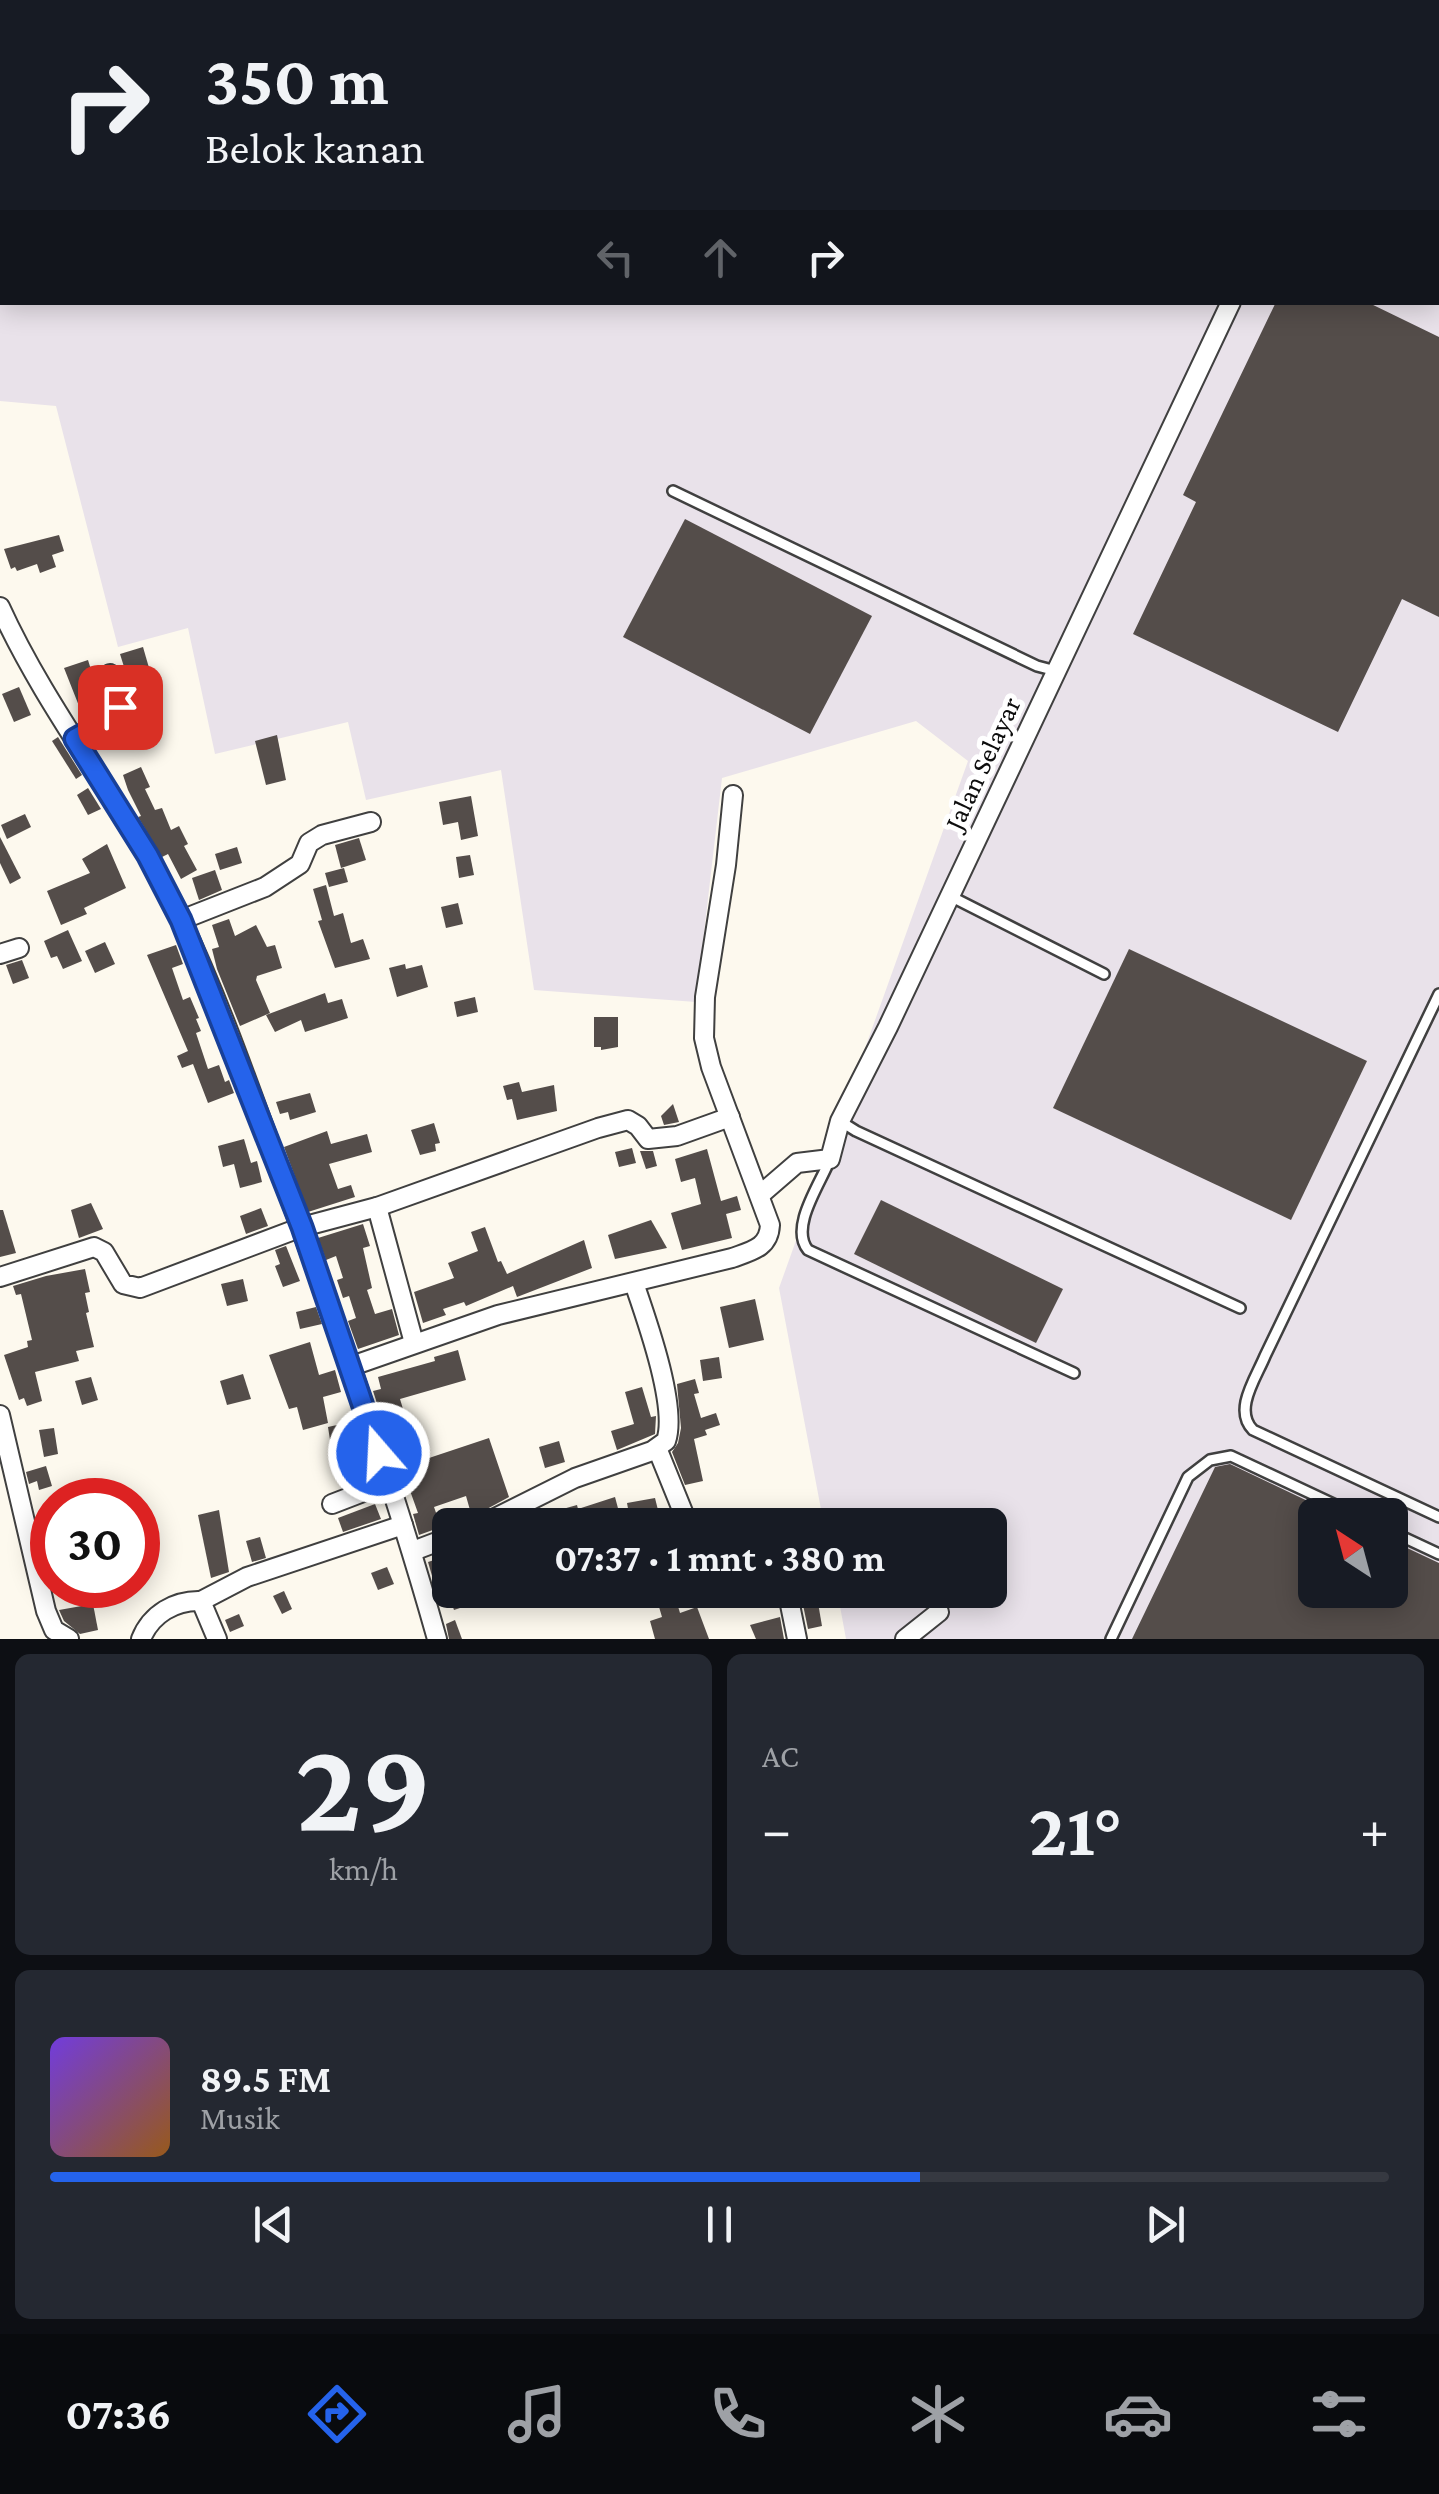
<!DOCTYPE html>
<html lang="id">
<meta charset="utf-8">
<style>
body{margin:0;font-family:"Crimson Pro",serif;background:#242831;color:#f1f3f6;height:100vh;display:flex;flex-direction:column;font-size:38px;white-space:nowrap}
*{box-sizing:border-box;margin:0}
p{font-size:32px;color:#9ea1a6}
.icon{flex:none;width:55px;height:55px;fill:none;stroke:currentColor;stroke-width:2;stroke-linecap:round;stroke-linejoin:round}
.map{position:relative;height:1639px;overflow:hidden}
.sheet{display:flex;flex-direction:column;gap:15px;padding:15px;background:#0d0f14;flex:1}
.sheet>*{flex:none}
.banner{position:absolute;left:0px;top:0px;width:1440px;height:305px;box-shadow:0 5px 25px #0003;background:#171b24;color:#f1f3f6;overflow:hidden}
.needle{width:65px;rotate:324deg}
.tools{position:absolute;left:1298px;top:1498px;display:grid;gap:20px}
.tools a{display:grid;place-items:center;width:110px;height:110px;border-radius:15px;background:#171b24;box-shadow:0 5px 25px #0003;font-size:50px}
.speed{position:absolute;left:30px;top:1478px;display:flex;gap:20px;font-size:50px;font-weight:700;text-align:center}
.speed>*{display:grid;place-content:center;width:130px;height:130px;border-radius:50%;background:#171b24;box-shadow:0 5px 25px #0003;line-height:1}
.speed .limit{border:15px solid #d22;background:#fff;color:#111}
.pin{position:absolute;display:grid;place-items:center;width:85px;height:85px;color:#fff;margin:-42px;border-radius:20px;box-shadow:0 5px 15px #0006}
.me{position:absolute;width:110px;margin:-55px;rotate:341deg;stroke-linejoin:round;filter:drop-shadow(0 0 8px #0008)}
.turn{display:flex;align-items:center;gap:35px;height:210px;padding:0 40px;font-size:45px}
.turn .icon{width:130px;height:130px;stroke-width:2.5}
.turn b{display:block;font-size:70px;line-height:85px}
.lanes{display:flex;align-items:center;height:95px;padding:0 40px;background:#0003;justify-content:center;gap:50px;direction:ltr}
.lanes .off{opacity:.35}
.big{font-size:75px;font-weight:700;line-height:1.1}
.sheet .card{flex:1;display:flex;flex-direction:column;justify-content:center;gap:15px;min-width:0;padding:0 35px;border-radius:15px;background:#242831}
.sheet .dial{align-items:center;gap:0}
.dial b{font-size:130px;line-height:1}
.song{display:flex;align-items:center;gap:30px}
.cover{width:120px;height:120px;border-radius:15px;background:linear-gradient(135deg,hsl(260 70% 55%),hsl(30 70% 35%))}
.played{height:10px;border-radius:5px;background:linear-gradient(90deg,#2563eb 65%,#363941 65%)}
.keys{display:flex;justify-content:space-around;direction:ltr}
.heat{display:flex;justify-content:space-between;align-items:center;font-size:55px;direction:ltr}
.sheet .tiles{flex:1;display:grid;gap:15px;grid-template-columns:1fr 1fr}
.card:last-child{grid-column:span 2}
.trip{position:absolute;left:432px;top:1508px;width:575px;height:100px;border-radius:15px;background:#171b24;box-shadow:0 5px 25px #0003;font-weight:700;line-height:100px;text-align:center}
.menu{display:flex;height:160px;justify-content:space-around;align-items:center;background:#090b0e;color:#9ea1a6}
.menu .icon{width:70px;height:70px}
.menu .on{color:#2563eb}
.menu b{font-size:45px;color:#f1f3f6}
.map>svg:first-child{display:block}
.industrial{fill:#e9e2ea;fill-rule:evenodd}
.building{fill:#544d4a}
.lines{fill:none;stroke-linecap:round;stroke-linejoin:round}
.lane-casing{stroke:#404040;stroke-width:14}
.street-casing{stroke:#404040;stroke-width:22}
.lane{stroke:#fff;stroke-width:9}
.street{stroke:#fff;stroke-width:18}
.route-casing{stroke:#184099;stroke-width:25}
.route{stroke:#2563eb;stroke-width:18}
.labels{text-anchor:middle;stroke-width:10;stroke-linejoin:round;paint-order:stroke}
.street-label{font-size:28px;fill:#0d0d0d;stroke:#fff}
</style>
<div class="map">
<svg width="1439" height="1639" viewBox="0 0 1439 1639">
<rect width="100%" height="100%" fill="#fdf9ee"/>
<path class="industrial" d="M 0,0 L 1439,0 L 1439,1639 L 846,1639 L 837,1590 L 990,1590 L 990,1525 L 824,1525 L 779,1288 L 968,761 L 916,721 L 722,778 L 696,1002 L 534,990 L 501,770 L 366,800 L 348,722 L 215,754 L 188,628 L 118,647 L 56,406 L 0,401 ZM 2,2 L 1438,2 L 1438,302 L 2,302 ZM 1315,1515 L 1390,1515 L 1390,1590 L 1315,1590 Z"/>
<g class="building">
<path d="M 1276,302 L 1367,302 L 1439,337 L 1439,617 L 1402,599 L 1338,732 L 1133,634 L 1196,502 L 1183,495 Z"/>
<path d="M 685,519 L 872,616 L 810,734 L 623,637 Z"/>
<path d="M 59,535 L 64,551 L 52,555 L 56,567 L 40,573 L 37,564 L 17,571 L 15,567 L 11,569 L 4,549 Z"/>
<path d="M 143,647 L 160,706 L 138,712 L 120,654 Z"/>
<path d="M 88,660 L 92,673 L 86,675 L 97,704 L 81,711 L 64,668 Z"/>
<path d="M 19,687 L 31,715 L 14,722 L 2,694 Z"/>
<path d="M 127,724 L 133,737 L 109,747 L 104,737 Z"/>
<path d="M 277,735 L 286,780 L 266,785 L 255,741 Z"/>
<path d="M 58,737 L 82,775 L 76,779 L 52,741 Z"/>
<path d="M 141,767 L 150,787 L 145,789 L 155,810 L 162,808 L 171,830 L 179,826 L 188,844 L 184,846 L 197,870 L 181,879 L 168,854 L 162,857 L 138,817 L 141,816 L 128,790 L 123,775 Z"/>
<path d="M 88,788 L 101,809 L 88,815 L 77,795 Z"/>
<path d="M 471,796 L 478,836 L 461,840 L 458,822 L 443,825 L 439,802 Z"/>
<path d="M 25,814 L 31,827 L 7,839 L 1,825 Z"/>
<path d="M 0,837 L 21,878 L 10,884 L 0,863 Z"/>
<path d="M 359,838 L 366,860 L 341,868 L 335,845 Z"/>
<path d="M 107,844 L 126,888 L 84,908 L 87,914 L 61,925 L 47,891 L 90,873 L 82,859 Z"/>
<path d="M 237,847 L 242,863 L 220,870 L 215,854 Z"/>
<path d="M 470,855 L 474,875 L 459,878 L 456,857 Z"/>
<path d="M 344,868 L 348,882 L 329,887 L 325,873 Z"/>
<path d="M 215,870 L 222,890 L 199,900 L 192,878 Z"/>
<path d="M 326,885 L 334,916 L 343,913 L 351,943 L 363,939 L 370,959 L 335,968 L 318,921 L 322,920 L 313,889 Z"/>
<path d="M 458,903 L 463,924 L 446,928 L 441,907 Z"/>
<path d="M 229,919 L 235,936 L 256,925 L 267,947 L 275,945 L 282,968 L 257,976 L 256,980 L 270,1013 L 240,1026 L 217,969 L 212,949 L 219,947 L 212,925 Z"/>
<path d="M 68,930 L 82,961 L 63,969 L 57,956 L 51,958 L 44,941 Z"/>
<path d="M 105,942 L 115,964 L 95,973 L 85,951 Z"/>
<path d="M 176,945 L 183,964 L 172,968 L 183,1000 L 190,997 L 199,1018 L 196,1019 L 201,1031 L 196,1033 L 208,1069 L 219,1065 L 225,1082 L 229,1080 L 234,1093 L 208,1103 L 193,1064 L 182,1068 L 177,1056 L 188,1051 L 147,955 Z"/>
<path d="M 1129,949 L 1367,1061 L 1291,1220 L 1053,1108 Z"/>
<path d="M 22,960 L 29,978 L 13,984 L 6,965 Z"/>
<path d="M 405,964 L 406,969 L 422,965 L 428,987 L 397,997 L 389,968 Z"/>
<path d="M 325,993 L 328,1003 L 342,999 L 348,1018 L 305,1032 L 301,1020 L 275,1032 L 266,1015 Z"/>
<path d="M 475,997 L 478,1012 L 457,1017 L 454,1002 Z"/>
<path d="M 594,1017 L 618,1017 L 618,1047 L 601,1050 L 601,1047 L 594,1047 Z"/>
<path d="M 519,1082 L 522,1092 L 554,1085 L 557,1111 L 517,1120 L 512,1099 L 507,1100 L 503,1086 Z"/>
<path d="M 310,1093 L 316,1112 L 290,1120 L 288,1112 L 280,1114 L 276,1102 Z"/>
<path d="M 673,1104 L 679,1122 L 664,1125 L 661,1116 Z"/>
<path d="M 434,1123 L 440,1143 L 435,1144 L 436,1151 L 420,1155 L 411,1130 Z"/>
<path d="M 327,1131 L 331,1144 L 367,1134 L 372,1152 L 329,1164 L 338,1189 L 351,1185 L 355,1197 L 308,1212 L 284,1147 Z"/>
<path d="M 244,1139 L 251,1163 L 257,1161 L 262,1182 L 240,1188 L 234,1164 L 223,1167 L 218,1146 Z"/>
<path d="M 632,1148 L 636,1163 L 619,1167 L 615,1152 Z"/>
<path d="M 707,1149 L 721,1201 L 737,1196 L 741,1210 L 726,1214 L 732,1238 L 682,1250 L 671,1213 L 701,1204 L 695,1178 L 681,1182 L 675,1159 Z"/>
<path d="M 640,1151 L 653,1151 L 657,1166 L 646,1169 Z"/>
<path d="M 881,1200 L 1063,1289 L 1036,1343 L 854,1254 Z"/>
<path d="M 91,1203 L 103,1229 L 79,1238 L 71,1210 Z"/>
<path d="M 261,1208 L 268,1226 L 246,1234 L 240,1216 Z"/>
<path d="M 0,1210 L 3,1210 L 16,1253 L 0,1257 Z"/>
<path d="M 651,1220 L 667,1248 L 615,1259 L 608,1235 Z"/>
<path d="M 363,1224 L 370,1246 L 363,1248 L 372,1288 L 367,1290 L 375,1314 L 392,1309 L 399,1335 L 358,1349 L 348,1321 L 356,1318 L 349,1296 L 343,1298 L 337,1280 L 343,1278 L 336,1256 L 326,1260 L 318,1238 Z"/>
<path d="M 485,1227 L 498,1262 L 501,1261 L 507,1274 L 584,1240 L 592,1268 L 517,1297 L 513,1286 L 466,1306 L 464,1302 L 443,1309 L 446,1315 L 423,1323 L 414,1292 L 454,1278 L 448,1263 L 478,1251 L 471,1232 Z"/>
<path d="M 286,1246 L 300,1281 L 283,1287 L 275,1266 L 280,1264 L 275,1250 Z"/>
<path d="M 85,1269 L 90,1292 L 85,1293 L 89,1312 L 86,1313 L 94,1347 L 76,1351 L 79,1361 L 35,1372 L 42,1401 L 27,1406 L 24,1398 L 19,1400 L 4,1355 L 28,1347 L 27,1341 L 32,1340 L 21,1294 L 16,1295 L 13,1286 L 46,1276 Z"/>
<path d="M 243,1279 L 248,1301 L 227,1306 L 221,1284 Z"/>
<path d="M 755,1299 L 764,1340 L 729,1348 L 720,1307 Z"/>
<path d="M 316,1307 L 322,1324 L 300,1329 L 296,1312 Z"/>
<path d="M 310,1342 L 319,1375 L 335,1370 L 341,1392 L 323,1397 L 328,1423 L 303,1430 L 297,1407 L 289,1409 L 269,1355 Z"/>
<path d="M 458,1350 L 466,1380 L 400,1399 L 410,1432 L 407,1433 L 417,1462 L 489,1438 L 509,1497 L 472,1517 L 466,1496 L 434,1507 L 441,1527 L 419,1535 L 413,1514 L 418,1513 L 408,1485 L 404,1486 L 373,1391 L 381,1389 L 378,1377 L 435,1361 L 434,1357 Z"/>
<path d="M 719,1357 L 722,1378 L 703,1381 L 700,1360 Z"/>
<path d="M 243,1374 L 251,1399 L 227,1405 L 220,1381 Z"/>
<path d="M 91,1377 L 98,1400 L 82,1405 L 75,1381 Z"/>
<path d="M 695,1379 L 699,1393 L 694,1394 L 701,1418 L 716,1413 L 720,1425 L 705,1430 L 707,1435 L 694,1439 L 703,1481 L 685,1485 L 672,1452 L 678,1443 L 681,1428 L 677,1384 Z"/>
<path d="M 642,1387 L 651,1417 L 656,1416 L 655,1434 L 617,1450 L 611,1431 L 634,1424 L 625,1392 Z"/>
<path d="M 346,1423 L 349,1436 L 330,1440 L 328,1427 Z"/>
<path d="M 54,1428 L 58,1454 L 44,1457 L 39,1430 Z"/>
<path d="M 559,1441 L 565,1462 L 545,1468 L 539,1447 Z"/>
<path d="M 366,1456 L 371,1474 L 354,1479 L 349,1461 Z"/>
<path d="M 1230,1464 L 1337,1515 L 1315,1515 L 1315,1590 L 1390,1590 L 1390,1540 L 1439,1563 L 1439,1639 L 1132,1639 L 1215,1467 Z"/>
<path d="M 46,1466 L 52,1486 L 39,1490 L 37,1481 L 29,1484 L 26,1472 Z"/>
<path d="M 615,1497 L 619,1512 L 578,1525 L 518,1525 L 518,1522 L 552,1512 L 577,1505 L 578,1509 Z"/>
<path d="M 655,1498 L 658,1510 L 663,1510 L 665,1522 L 631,1525 L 627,1503 Z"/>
<path d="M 375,1504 L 381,1519 L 343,1532 L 338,1518 Z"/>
<path d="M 219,1510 L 229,1572 L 211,1578 L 198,1515 Z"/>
<path d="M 260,1537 L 266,1558 L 252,1562 L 246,1541 Z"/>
<path d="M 450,1555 L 450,1588 L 437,1593 L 428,1562 Z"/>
<path d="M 387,1567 L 394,1584 L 378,1590 L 371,1573 Z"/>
<path d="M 447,1590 L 464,1590 L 469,1605 L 454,1610 Z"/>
<path d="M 654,1590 L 673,1590 L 680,1613 L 697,1607 L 709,1639 L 655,1639 L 650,1621 L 662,1617 Z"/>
<path d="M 936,1590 L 960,1590 L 964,1604 L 950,1607 L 938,1600 Z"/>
<path d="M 284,1591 L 292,1609 L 282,1614 L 273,1596 Z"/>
<path d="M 817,1597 L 822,1626 L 808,1629 L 802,1600 Z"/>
<path d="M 93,1604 L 98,1630 L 80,1634 L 64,1621 L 59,1610 Z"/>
<path d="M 239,1614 L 244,1626 L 230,1632 L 225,1620 Z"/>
<path d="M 780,1617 L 784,1639 L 756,1639 L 750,1625 Z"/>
<path d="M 455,1620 L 462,1639 L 449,1639 L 446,1624 Z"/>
</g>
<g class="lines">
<g class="lane-casing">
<g id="lane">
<path d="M 953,0 L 959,2"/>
<path d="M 1424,2 L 1425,0"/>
<path d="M 1438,101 L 1439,101"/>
<path d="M 1438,187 L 1439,183"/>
<path d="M 1438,224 L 1439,225"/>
<path d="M 1438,266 L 1439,266"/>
<path d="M 673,491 L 1037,666 L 1056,671"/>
<path d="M 950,896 L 1104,974"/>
<path d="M 1439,994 L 1265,1356 C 1256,1378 1233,1410 1253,1430 L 1439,1517"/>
<path d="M 840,1121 L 856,1131 L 1240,1308"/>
<path d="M 830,1159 C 821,1183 789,1227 808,1250 L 1074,1373"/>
<path d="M 1390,1531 L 1439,1554"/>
<path d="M 1111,1639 L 1188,1477 L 1210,1460 L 1231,1456 L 1357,1515"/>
</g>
</g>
<g class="street-casing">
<g id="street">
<path d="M 59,2 L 65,0"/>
<path d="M 480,2 L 494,0"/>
<path d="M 798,2 L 819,2"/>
<path d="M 1372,2 L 1373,0"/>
<path d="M 0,25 L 2,24"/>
<path d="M 0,607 C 50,717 130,811 181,920 C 219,1000 248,1084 278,1166 C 336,1322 392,1479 437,1639"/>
<path d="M 75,739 L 113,718 L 120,710 L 110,674"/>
<path d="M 181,920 L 265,887 L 300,864 L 309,843 L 322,835 L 371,822"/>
<path d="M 0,954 L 19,948"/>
<path d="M 760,1195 L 797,1163 L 830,1159 L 840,1121 L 888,1027 L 1231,302"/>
<path d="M 377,1207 L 414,1343"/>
<path d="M 0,1277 L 94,1247 L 104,1252 L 123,1284 L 140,1288 L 302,1227 L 377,1207 L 598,1128 L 628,1120 L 638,1126 L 648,1139 L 677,1136 L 730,1117"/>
<path d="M 349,1367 L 498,1315 L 732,1258 C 751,1251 769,1248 770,1225 L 711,1067 L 704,1038 L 705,997 L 726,865 L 733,795"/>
<path d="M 0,1415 L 46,1611 L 54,1630 L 69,1639"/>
<path d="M 657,1448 L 683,1512"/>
<path d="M 332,1504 L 389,1482"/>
<path d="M 481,1525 L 575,1478 L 652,1451 L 666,1441 C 678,1407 646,1318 634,1283"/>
<path d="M 413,1551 L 450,1537"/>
<path d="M 787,1590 L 797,1639"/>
<path d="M 141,1639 C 151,1614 175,1600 201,1601"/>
<path d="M 217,1639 L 201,1601 L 247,1577 L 403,1525"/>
<path d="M 905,1639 L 939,1612"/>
</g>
</g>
<use href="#lane" class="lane"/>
<use href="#street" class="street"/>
</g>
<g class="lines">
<g class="route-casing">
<path id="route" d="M 120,707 L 113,718 L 75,739 L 148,856 L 181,920 L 302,1227 L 379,1453"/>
</g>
<use href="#route" class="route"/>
</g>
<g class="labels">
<g class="street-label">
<text transform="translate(982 763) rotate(-65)" y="10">Jalan Selayar</text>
</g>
</g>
</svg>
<div class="tools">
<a><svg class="needle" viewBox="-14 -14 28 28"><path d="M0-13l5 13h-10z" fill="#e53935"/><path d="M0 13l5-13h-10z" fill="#9ea1a6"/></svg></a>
</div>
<div class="speed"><div class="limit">30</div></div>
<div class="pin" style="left:120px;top:707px;background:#d93025"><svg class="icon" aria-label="arrive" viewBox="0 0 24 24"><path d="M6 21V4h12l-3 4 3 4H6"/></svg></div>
<svg class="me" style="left:379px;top:1453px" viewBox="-20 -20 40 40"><circle r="17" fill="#2563eb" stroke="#fff" stroke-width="3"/><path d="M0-11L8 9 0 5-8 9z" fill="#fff"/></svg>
<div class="trip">07:37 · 1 mnt · 380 m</div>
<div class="banner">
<div class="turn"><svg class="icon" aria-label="right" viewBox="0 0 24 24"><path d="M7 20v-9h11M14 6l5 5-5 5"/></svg><div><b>350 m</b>Belok kanan</div></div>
<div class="lanes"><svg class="icon off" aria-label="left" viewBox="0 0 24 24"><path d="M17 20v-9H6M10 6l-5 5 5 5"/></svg><svg class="icon off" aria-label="ahead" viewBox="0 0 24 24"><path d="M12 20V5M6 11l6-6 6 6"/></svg><svg class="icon" aria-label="right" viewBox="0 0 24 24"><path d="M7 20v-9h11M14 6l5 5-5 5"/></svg></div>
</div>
</div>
<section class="sheet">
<div class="tiles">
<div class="card dial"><b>29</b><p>km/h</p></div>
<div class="card"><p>AC</p>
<div class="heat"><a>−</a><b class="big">21°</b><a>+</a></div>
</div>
<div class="card">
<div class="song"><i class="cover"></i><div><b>89.5 FM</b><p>Musik</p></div></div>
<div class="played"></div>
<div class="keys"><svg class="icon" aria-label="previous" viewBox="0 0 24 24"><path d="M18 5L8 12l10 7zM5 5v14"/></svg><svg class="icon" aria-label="pause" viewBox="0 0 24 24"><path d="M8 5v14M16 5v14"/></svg><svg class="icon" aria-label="next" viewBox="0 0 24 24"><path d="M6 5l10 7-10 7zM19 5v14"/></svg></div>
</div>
</div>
</section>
<nav class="menu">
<b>07:36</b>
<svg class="icon on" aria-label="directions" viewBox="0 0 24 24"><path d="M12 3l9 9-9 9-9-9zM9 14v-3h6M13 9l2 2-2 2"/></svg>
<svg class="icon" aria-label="music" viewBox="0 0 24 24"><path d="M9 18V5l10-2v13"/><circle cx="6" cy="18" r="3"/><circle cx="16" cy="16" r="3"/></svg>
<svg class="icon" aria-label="phone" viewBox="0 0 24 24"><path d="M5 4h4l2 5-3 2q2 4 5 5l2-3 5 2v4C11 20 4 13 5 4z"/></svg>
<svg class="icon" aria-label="climate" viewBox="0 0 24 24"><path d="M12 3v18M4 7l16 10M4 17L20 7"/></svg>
<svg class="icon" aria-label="car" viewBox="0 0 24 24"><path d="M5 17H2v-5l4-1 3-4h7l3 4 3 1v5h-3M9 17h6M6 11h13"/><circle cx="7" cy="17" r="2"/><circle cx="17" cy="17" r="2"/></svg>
<svg class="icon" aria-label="filters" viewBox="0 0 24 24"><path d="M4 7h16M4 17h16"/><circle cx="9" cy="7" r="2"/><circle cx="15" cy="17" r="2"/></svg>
</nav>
